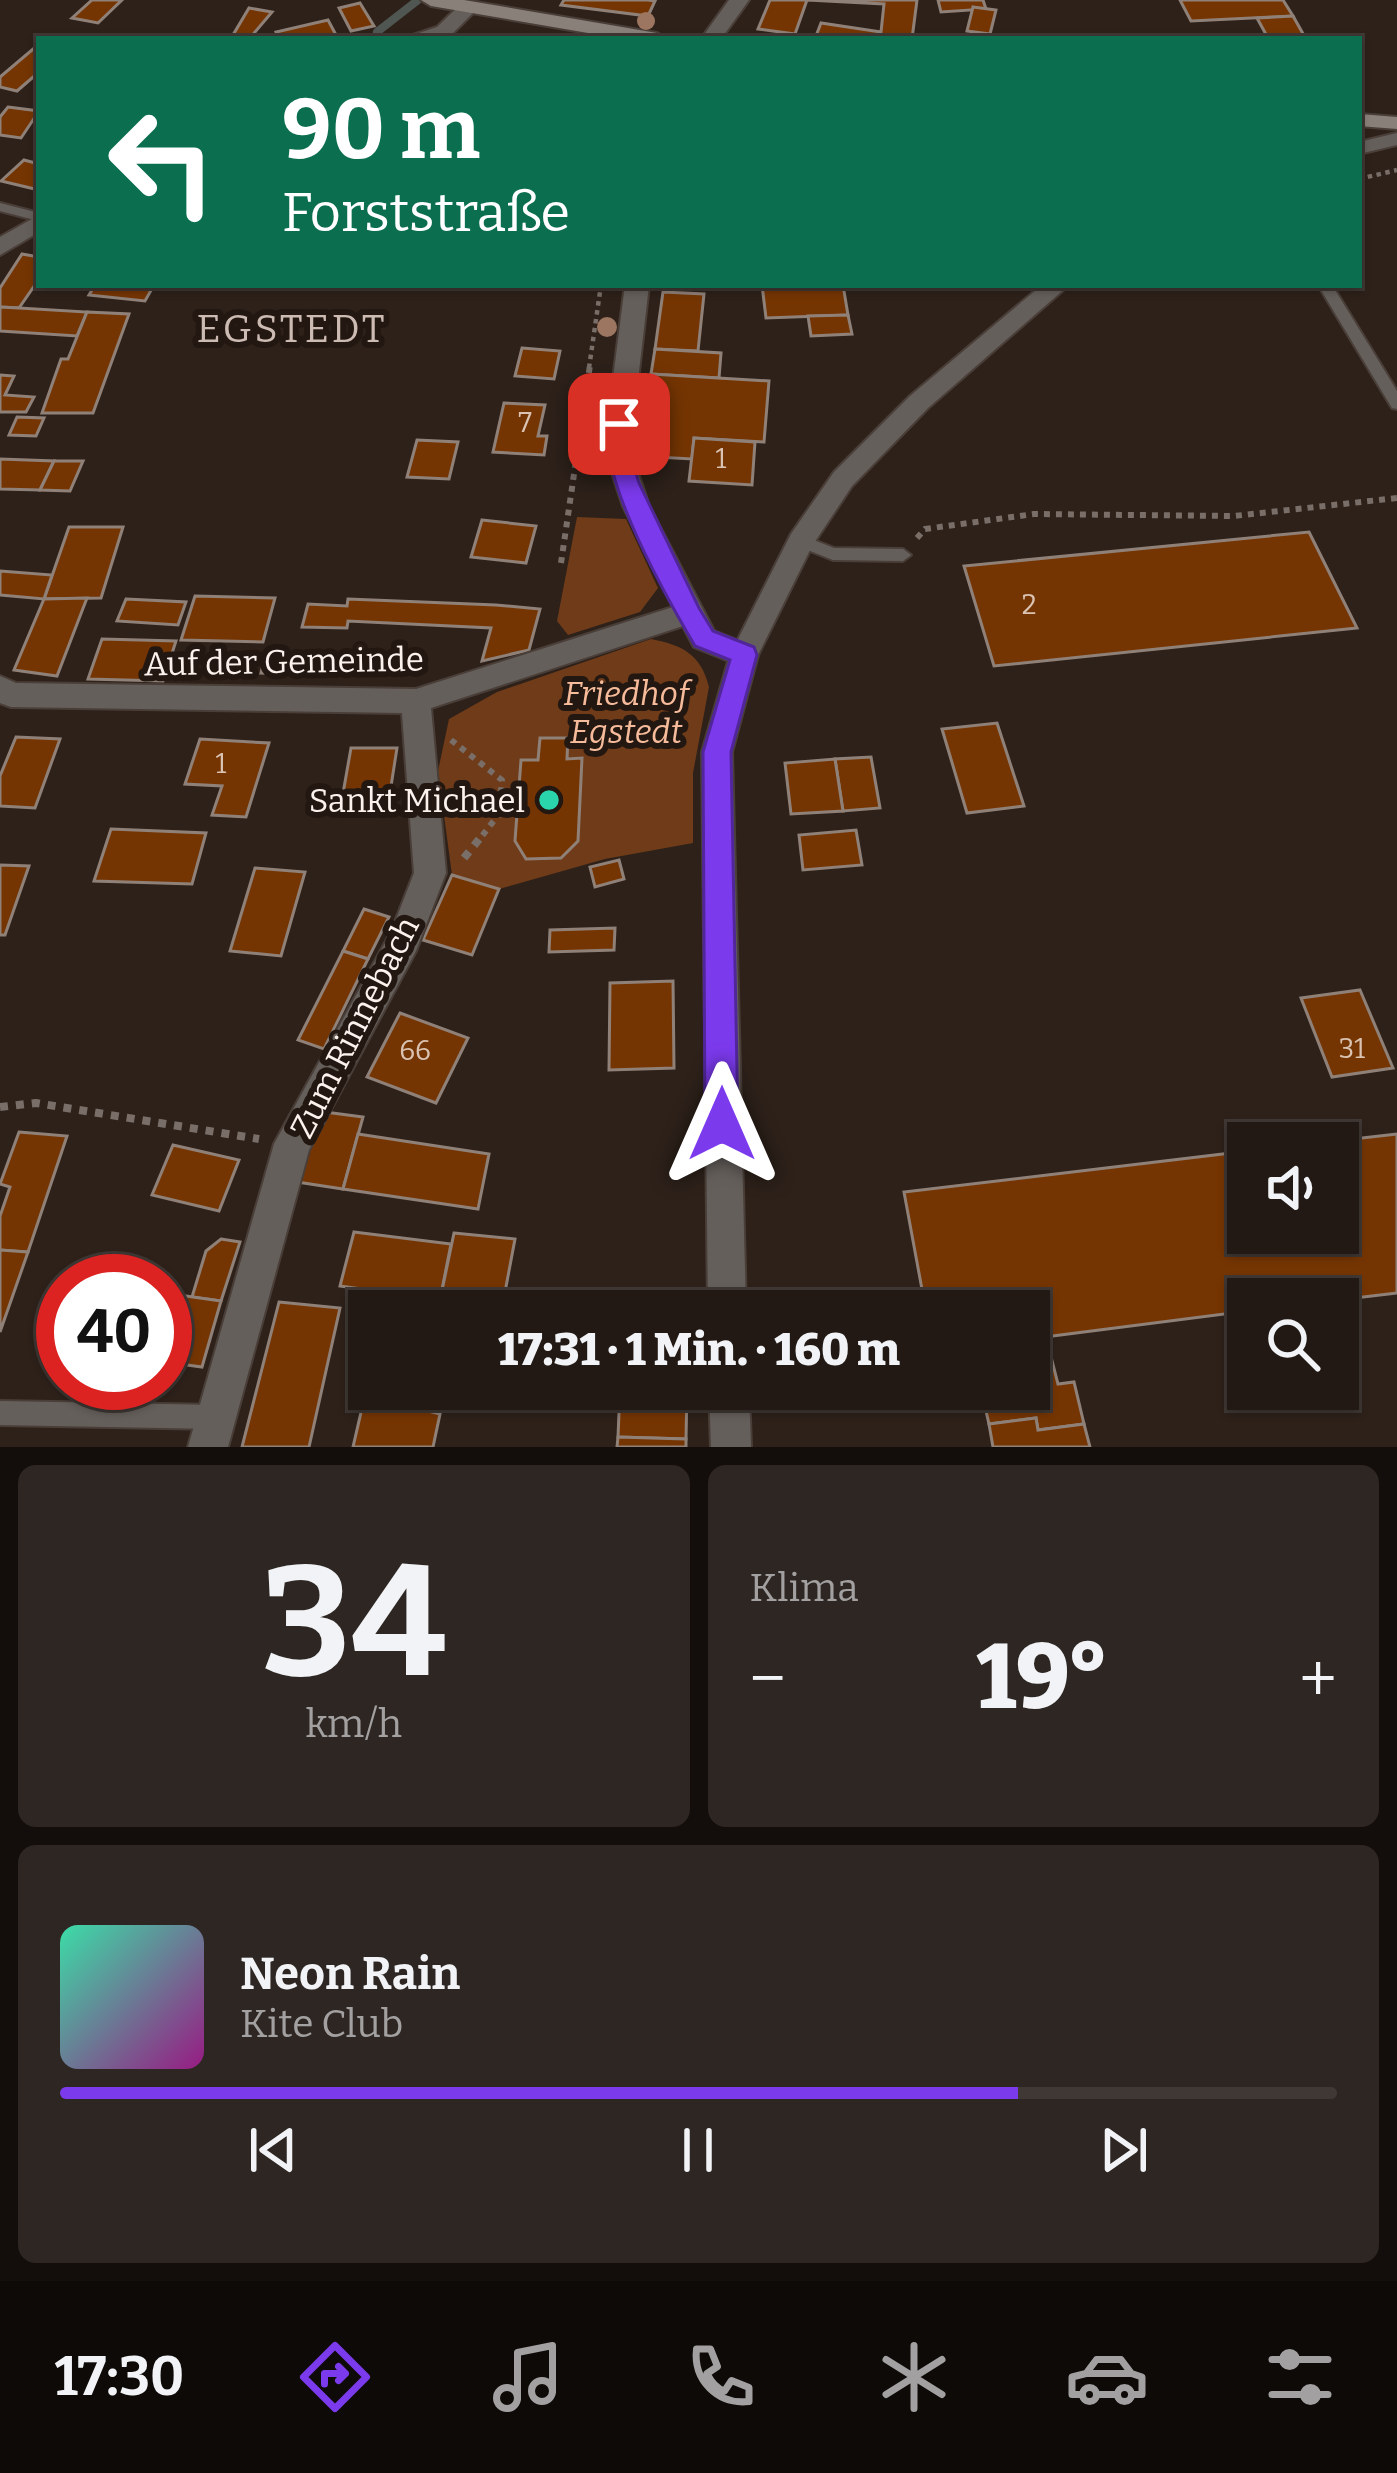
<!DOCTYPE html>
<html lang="de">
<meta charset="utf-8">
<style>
body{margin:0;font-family:Bitter,serif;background:#2e2622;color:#f1f3f6;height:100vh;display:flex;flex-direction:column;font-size:45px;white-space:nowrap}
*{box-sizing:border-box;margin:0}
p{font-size:39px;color:#a2a0a0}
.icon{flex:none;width:66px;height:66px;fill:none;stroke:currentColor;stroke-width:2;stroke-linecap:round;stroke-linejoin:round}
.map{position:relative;height:1447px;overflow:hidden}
.drawer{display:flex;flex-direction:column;gap:18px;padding:18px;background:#130e0b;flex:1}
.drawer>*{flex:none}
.hud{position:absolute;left:36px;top:36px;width:1326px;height:252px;border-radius:0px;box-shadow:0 3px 9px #0004,0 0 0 3px #3f3834;background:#0b6e4f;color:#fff;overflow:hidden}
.tools{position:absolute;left:1227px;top:1122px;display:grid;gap:24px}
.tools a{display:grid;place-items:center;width:132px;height:132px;border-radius:0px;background:#221914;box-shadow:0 3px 9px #0004,0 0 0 3px #3f3834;font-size:60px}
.speed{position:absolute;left:36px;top:1254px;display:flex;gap:24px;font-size:60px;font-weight:700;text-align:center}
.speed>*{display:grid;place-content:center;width:156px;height:156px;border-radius:50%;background:#221914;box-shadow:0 3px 9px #0004,0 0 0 3px #3f3834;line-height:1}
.speed .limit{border:18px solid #d22;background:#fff;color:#111}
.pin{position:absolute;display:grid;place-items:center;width:102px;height:102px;color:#fff;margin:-51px;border-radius:24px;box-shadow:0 6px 18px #0006}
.me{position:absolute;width:132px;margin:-66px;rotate:0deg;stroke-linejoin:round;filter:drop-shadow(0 0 9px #0008)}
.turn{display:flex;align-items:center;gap:42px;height:252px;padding:0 48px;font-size:54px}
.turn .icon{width:156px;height:156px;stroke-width:2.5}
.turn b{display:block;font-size:84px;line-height:102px}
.big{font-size:90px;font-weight:800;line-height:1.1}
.drawer .tile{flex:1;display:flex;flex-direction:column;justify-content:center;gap:18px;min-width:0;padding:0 42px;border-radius:18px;background:#2e2622}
.drawer .dial{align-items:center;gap:0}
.dial b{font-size:156px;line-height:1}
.song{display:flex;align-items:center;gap:36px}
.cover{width:144px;height:144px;border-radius:18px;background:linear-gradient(135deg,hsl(160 70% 55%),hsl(310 70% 35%))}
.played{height:12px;border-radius:6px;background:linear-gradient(90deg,#7c3aed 75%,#3f3834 75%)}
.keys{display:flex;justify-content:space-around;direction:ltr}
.heat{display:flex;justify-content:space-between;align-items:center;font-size:66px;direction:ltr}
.drawer .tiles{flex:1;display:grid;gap:18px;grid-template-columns:1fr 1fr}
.tile:last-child{grid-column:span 2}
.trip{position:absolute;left:348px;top:1290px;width:702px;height:120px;border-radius:0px;background:#221914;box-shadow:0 3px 9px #0004,0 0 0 3px #3f3834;font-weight:800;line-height:120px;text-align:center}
.tabs{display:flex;height:192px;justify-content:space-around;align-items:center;background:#0e0a08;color:#a2a0a0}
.tabs .icon{width:84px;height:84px}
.tabs .active{color:#7c3aed}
.tabs b{font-size:54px;color:#f1f3f6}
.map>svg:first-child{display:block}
.green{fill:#6f3b19;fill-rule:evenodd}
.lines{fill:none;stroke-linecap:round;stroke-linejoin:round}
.stream{stroke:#505752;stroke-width:8}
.building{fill:#753503;stroke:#908178;stroke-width:3}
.service-casing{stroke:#4a3e38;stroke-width:4}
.minor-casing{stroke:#4a3e38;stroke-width:4}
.tertiary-casing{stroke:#4a3e38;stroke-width:4}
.secondary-casing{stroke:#4a3e38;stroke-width:4}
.path-far2{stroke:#796e68;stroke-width:4.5;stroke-dasharray:4.5 4.5;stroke-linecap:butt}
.path-far1{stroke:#796e68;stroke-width:6;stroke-dasharray:6 6;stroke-linecap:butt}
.path{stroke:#796e68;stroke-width:8;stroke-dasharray:8 8;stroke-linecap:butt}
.service{fill:#655f5b;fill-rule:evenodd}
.minor{fill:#655f5b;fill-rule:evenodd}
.tertiary{fill:#655f5b;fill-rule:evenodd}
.secondary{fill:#8a807a;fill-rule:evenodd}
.tree{fill:#9c7660}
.route{fill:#7c3aed;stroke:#51269a;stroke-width:3}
.poi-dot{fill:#2bd5ac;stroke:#231711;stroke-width:4.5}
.labels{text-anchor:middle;stroke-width:12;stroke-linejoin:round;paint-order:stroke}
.number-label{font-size:27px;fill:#dac3b2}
.street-label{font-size:33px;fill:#fbf2ed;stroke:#231711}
.park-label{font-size:33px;font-style:italic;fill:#f6bb9a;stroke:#231711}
.poi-label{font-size:33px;fill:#fbf2ed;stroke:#231711;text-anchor:end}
.quarter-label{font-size:39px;letter-spacing:3px;fill:#ccbbb3;stroke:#231711}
</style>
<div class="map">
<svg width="1397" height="1447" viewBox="0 0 1397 1447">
<rect width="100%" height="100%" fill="#2d211a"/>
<g class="green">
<path d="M 577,517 L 626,519 L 658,588 L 640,612 L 568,635 L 557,621 Z"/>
<path d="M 651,639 C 682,645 701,654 709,687 L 693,773 L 693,843 L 605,859 L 499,889 L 452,875 L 438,771 L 449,719 L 497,692 ZM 540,738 L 567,738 L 567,759 L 582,759 L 578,840 L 560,858 L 527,859 L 515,841 L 521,760 L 538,760 Z"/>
</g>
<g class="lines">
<path class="stream" d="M 377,32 L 418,0"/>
</g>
<g class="building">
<path d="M 92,0 L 122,0 L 98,23 L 72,18 Z"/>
<path d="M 564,0 L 648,0 L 655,1 L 648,16 L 561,5 Z"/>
<path d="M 770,0 L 917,0 L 912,39 L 816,36 L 821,23 L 881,32 L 884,4 L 807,0 L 795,34 L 758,29 Z"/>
<path d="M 938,0 L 983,0 L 986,9 L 941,12 Z"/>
<path d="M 1180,0 L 1283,0 L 1293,16 L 1191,21 Z"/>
<path d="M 360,3 L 374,26 L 351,31 L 339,8 Z"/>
<path d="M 973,7 L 996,10 L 990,34 L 967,31 Z"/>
<path d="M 249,8 L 272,12 L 250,38 L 233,35 Z"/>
<path d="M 1293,16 L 1306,39 L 1268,38 L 1257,18 Z"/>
<path d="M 328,20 L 336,35 L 279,39 L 276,32 Z"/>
<path d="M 39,44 L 39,72 L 17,91 L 0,87 L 0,77 Z"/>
<path d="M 8,107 L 39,111 L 21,138 L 0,135 L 0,117 Z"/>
<path d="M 24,160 L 39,164 L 39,190 L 1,181 Z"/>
<path d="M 22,254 L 39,257 L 39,279 L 19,308 L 0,307 L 0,288 Z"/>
<path d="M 95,285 L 154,285 L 145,301 L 89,295 Z"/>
<path d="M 762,285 L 843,285 L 848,315 L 766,318 Z"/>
<path d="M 663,292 L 704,294 L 698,351 L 655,349 Z"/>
<path d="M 0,307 L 19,308 L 87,312 L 77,336 L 0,331 Z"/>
<path d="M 87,312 L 129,314 L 93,413 L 42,413 L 61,359 L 68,359 Z"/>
<path d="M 848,315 L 852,334 L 811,336 L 808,316 Z"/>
<path d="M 522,348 L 560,351 L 554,379 L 515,376 Z"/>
<path d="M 655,349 L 721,353 L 719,378 L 651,374 Z"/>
<path d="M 651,374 L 769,381 L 764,442 L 694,438 L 692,459 L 639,456 Z"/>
<path d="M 0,375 L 14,376 L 5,395 L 34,397 L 26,412 L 0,412 Z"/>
<path d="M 504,403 L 545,405 L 538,436 L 547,436 L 544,455 L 493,452 Z"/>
<path d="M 17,417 L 44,418 L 36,436 L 9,435 Z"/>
<path d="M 694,438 L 755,442 L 752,485 L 689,481 Z"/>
<path d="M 417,440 L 458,442 L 449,479 L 407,477 Z"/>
<path d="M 0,459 L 54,461 L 40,490 L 0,489 Z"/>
<path d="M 54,461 L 83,461 L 70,491 L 40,490 Z"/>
<path d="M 482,520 L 536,526 L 526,563 L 471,557 Z"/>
<path d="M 69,527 L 123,527 L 101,598 L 44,599 Z"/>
<path d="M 1309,532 L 1357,628 L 994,666 L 964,566 Z"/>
<path d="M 0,571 L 52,575 L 44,599 L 0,595 Z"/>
<path d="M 195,596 L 275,598 L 263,642 L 181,640 Z"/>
<path d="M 87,598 L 57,676 L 14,670 L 44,599 Z"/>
<path d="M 126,599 L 186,602 L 178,625 L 117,621 Z"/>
<path d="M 348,599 L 496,605 L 540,609 L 529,650 L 482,661 L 491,628 L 348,621 L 347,628 L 302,627 L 308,604 L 347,606 Z"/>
<path d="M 102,639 L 176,641 L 163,681 L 88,679 Z"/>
<path d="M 265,656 L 294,657 L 290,674 L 261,673 Z"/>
<path d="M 997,723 L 1024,806 L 967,813 L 942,729 Z"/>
<path d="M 16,737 L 60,739 L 35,808 L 0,806 L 0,776 Z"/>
<path d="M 540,738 L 568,738 L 567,759 L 582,758 L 578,841 L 561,858 L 526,859 L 515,841 L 521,760 L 538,760 Z"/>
<path d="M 200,739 L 269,743 L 246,817 L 212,815 L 222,786 L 185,784 Z"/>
<path d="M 351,748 L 397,748 L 389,799 L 342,799 Z"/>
<path d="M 871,757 L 880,808 L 843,811 L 835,759 Z"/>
<path d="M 835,759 L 843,811 L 791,814 L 785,763 Z"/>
<path d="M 111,829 L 206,833 L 192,884 L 94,881 Z"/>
<path d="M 856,830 L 862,865 L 803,870 L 799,835 Z"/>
<path d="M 619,860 L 624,879 L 595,887 L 590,867 Z"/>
<path d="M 0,865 L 29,866 L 5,935 L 0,935 Z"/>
<path d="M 255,868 L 305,872 L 281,956 L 230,951 Z"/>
<path d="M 452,875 L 499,889 L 472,955 L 423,940 Z"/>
<path d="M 364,909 L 389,917 L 368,959 L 343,951 Z"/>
<path d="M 615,928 L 614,950 L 549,952 L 550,930 Z"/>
<path d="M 343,951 L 368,959 L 324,1049 L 298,1040 Z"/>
<path d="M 673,981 L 674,1068 L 609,1070 L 610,983 Z"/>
<path d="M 1360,990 L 1393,1068 L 1332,1077 L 1301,998 Z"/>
<path d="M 400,1013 L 468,1038 L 436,1103 L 367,1077 Z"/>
<path d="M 325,1112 L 363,1117 L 343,1189 L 297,1182 L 315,1127 Z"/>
<path d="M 19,1132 L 67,1136 L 28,1252 L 0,1250 L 0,1216 L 10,1187 L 0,1184 Z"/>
<path d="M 358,1134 L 489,1154 L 478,1209 L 343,1189 Z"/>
<path d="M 1397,1134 L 1397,1293 L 1338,1300 L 1248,1299 L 1248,1311 L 1029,1339 L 1029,1311 L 926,1311 L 904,1192 L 1248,1151 L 1248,1233 L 1338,1233 L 1338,1143 L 1318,1143 Z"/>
<path d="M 173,1145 L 239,1160 L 219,1211 L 152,1195 Z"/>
<path d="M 354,1232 L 451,1244 L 440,1300 L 340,1286 Z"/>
<path d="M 454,1233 L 515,1239 L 502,1308 L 440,1300 Z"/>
<path d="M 221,1239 L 240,1242 L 221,1301 L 192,1297 L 206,1251 Z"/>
<path d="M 0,1250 L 28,1252 L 0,1332 Z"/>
<path d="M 61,1280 L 69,1281 L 63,1281 L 63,1349 L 38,1346 Z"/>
<path d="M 165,1293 L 221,1301 L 202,1367 L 165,1362 Z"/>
<path d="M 390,1293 L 417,1296 L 414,1311 L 386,1311 Z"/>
<path d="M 279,1302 L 340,1308 L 309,1447 L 242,1447 Z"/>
<path d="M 1046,1337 L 1058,1384 L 1074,1382 L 1084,1424 L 1038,1430 L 1036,1418 L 989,1424 L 981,1389 L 1029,1389 L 1029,1339 Z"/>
<path d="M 369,1379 L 369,1389 L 399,1389 L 396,1402 L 365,1395 Z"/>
<path d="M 620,1389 L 687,1389 L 686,1439 L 618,1437 Z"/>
<path d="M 365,1395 L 440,1414 L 433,1447 L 353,1447 Z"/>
<path d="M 1036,1418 L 1038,1430 L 1084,1424 L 1090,1447 L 993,1447 L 989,1424 Z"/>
<path d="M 618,1437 L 686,1439 L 686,1447 L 617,1447 Z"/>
</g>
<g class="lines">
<g class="service-casing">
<g id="service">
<path d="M 0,203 L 39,213 L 39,221 L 0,211 Z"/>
<path d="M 1318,285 L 1332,285 L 1397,391 L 1397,409 L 1392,408 Z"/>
<path d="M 801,535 L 834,548 L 903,549 L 911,555 L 903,561 L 833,560 L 795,545 L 793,541 Z"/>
<path d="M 0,1401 L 217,1405 L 226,1408 L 229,1417 L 226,1426 L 217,1429 L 0,1425 Z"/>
</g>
</g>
<g class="minor-casing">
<g id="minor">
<path d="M 462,3 L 479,7 L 451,35 L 401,39 L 437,27 Z"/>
<path d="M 39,215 L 39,232 L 0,255 L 0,237 Z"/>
<path d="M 625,285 L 649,285 L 630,449 L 649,506 L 714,631 L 754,647 L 758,655 L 754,663 L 744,667 L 694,647 L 683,626 L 431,708 L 446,873 L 416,951 L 309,1150 L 228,1447 L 188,1447 L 274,1144 L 391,932 L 414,873 L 402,713 L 11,707 L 0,703 L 0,676 L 16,683 L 416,689 L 673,607 L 623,506 L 604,449 Z"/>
</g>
</g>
<g class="tertiary-casing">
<g id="tertiary">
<path d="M 729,0 L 749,0 L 721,39 L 701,39 Z"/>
<path d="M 1397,133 L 1397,145 L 1359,154 L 1359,142 Z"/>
<path d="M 1042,285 L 1069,285 L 928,408 L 852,486 L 812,546 L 758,655 L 732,752 L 746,1311 L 708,1311 L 702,752 L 730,655 L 791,534 L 834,472 L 910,396 Z"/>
<path d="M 709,1389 L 749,1389 L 751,1447 L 711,1447 Z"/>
</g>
</g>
<g class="secondary-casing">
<g id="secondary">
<path d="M 421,0 L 464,0 L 657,33 L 667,39 L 623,39 L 431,6 Z"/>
<path d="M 1359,114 L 1397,117 L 1397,129 L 1359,126 Z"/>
</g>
</g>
<g class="path-far2">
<path d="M 1359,179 L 1397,170"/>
<path d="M 589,368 L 601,285"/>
</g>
<g class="path-far1">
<path d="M 917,538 L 925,529 L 1034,514 L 1234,516 L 1397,498"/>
<path d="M 561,563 L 590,365"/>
<path d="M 451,740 L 502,780 L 499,814 L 479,840"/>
</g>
<g class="path">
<path d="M 464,858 L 481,837"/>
<path d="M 0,1107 L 36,1103 L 259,1139"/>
</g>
<use href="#service" class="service"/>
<use href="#minor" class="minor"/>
<use href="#tertiary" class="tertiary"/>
<use href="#secondary" class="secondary"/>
</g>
<g class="tree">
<circle cx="646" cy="21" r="9"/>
<circle cx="607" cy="327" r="10"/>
<circle cx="598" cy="385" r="10"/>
</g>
<path class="route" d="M 619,416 L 630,424 L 628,448 L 639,483 L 699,608 L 713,631 L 754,647 L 757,655 L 731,752 L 738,1124 L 733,1135 L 722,1140 L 710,1135 L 705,1124 L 703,752 L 730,660 L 695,646 C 665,595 601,482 607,424 Z"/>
<circle class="poi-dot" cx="549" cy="800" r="12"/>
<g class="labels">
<g class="number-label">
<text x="525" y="432">7</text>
<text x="721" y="468">1</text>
<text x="1029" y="614">2</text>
<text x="221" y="773">1</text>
<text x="1352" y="1058">31</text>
<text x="415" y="1060">66</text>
</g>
<g class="street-label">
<text transform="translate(284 661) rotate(-1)" y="12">Auf der Gemeinde</text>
<text transform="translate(354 1027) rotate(-63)" y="12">Zum Rinnebach</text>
</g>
<g class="park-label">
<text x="626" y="705">Friedhof<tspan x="626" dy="38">Egstedt</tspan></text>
</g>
<g class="poi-label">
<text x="525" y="812">Sankt Michael</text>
</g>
<g class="quarter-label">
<text x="292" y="342">EGSTEDT</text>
</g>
</g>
</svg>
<div class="tools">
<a><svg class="icon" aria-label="sound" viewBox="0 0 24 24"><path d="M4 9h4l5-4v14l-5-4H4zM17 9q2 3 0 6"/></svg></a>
<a><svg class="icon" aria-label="search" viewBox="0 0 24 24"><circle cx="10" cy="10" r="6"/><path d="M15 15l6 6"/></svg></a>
</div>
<div class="speed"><div class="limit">40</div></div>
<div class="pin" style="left:619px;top:424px;background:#d93025"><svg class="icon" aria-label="arrive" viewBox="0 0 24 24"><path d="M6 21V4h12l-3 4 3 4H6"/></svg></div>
<svg class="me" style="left:722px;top:1124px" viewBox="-20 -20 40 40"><path d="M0-17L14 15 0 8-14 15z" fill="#7c3aed" stroke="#fff" stroke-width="4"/></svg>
<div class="trip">17:31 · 1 Min. · 160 m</div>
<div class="hud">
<div class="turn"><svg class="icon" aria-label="left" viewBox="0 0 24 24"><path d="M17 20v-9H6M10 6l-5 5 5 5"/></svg><div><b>90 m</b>Forststraße</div></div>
</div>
</div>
<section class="drawer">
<div class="tiles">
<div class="tile dial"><b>34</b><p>km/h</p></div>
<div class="tile"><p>Klima</p>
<div class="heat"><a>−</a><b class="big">19°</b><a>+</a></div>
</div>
<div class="tile">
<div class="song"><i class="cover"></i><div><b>Neon Rain</b><p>Kite Club</p></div></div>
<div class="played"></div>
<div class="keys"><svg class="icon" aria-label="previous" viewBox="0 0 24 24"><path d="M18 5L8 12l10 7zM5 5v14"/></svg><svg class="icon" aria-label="pause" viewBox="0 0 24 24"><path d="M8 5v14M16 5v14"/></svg><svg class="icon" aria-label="next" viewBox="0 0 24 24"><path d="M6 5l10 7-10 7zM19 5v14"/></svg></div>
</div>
</div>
</section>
<nav class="tabs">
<b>17:30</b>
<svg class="icon active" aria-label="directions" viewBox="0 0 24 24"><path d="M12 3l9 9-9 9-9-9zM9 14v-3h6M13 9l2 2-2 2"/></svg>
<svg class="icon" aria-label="music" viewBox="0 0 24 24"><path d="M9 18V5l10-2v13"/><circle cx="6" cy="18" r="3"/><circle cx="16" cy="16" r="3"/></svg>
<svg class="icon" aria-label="phone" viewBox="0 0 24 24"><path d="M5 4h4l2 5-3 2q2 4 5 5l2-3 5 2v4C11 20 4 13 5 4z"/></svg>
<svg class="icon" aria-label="climate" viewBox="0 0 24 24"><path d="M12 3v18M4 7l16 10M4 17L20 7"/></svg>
<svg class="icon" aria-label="car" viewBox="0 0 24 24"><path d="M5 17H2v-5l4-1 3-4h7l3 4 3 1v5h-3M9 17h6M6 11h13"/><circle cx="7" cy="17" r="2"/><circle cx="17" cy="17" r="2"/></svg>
<svg class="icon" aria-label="filters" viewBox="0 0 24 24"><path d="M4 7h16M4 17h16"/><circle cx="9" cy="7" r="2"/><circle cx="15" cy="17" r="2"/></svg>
</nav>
